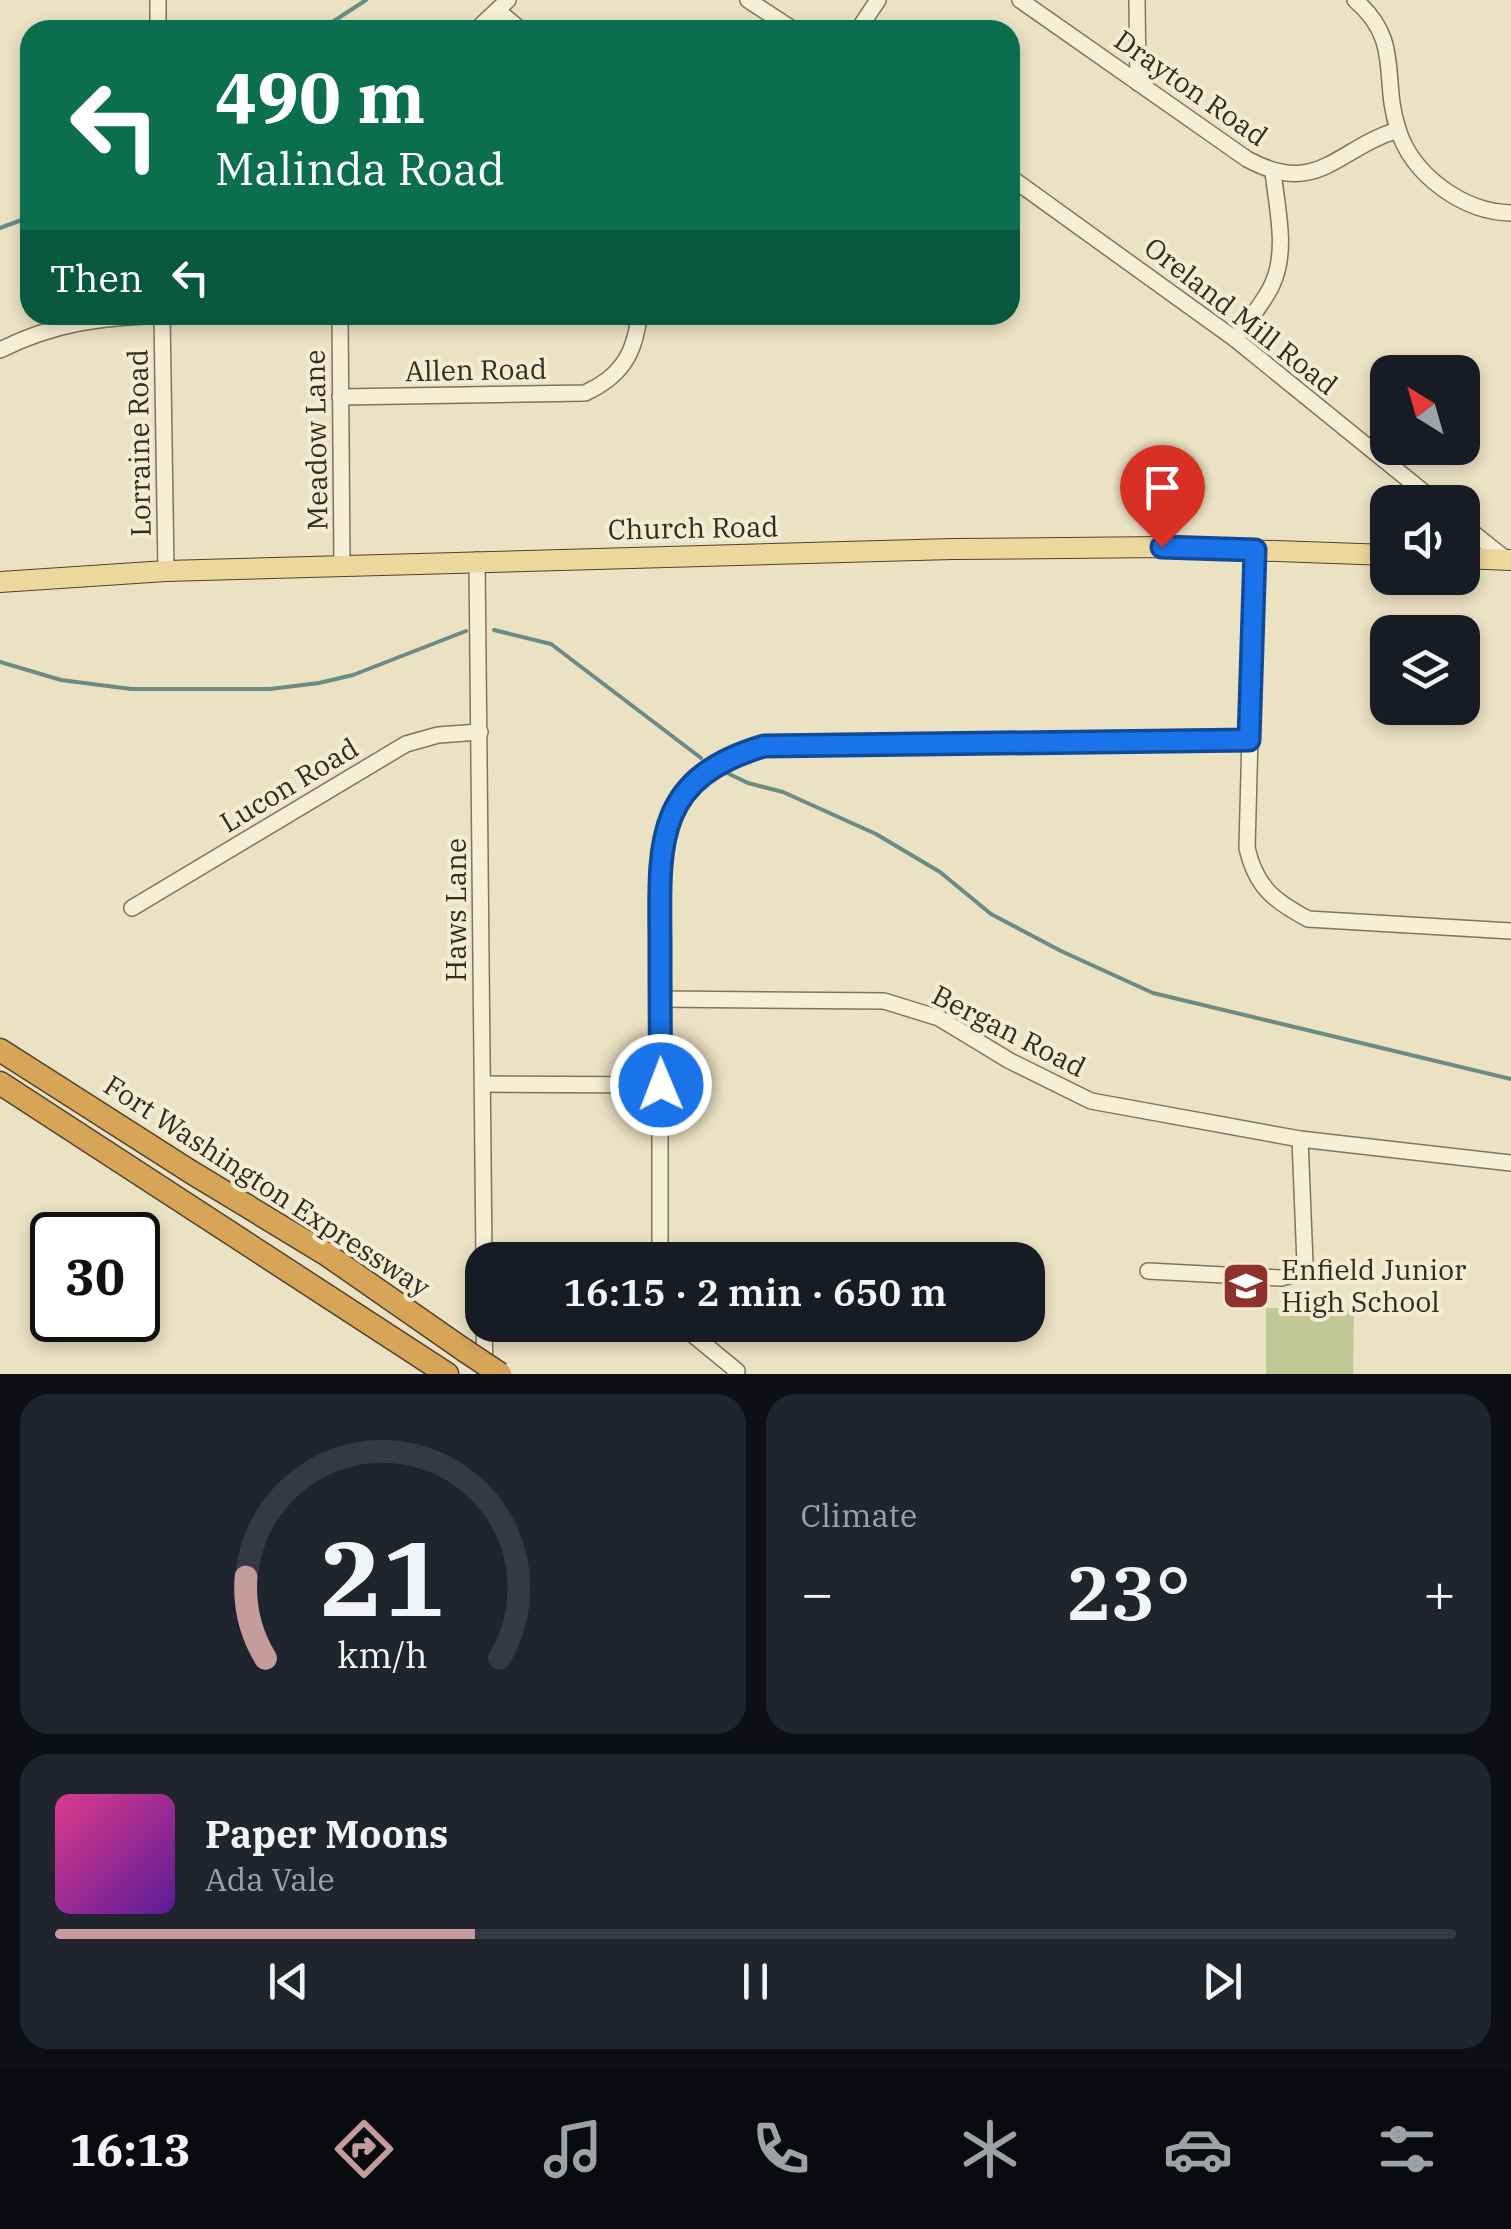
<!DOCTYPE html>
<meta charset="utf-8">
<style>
body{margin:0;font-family:"IBM Plex Serif",serif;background:#20242c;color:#f1f3f6;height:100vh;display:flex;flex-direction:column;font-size:38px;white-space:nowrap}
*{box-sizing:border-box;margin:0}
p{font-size:32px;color:#9ea1a6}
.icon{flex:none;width:55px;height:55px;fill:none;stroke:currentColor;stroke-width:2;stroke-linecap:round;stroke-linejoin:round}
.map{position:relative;height:1374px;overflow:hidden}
.side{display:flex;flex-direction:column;gap:20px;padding:20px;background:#0d0f14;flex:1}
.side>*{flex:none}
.banner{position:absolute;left:20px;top:20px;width:1000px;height:305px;border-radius:30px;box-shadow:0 5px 15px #0003;background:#0b6e4f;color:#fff;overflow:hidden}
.needle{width:65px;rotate:323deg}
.buttons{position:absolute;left:1370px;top:355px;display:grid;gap:20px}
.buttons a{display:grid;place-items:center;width:110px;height:110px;border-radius:20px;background:#171b24;box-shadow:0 5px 15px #0003;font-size:50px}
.speed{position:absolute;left:30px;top:1212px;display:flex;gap:20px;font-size:50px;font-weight:700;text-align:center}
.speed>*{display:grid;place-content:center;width:130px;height:130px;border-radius:50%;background:#171b24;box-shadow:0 5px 15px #0003;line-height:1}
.speed .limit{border:5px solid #111;border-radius:15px;background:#fff;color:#111}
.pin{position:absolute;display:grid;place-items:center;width:85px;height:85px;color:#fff;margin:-102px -42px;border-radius:50% 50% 50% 0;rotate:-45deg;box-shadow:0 0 10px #0007}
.pin .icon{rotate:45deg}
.me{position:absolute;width:110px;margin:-55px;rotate:359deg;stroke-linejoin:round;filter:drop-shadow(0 0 8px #0008)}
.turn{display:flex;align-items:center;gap:35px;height:210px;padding:0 30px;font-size:45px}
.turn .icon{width:130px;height:130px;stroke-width:2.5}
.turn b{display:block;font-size:70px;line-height:85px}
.then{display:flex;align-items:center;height:95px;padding:0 30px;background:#0003;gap:20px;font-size:38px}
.big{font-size:75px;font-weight:600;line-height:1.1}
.side .card{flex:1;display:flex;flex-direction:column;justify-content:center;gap:15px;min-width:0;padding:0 35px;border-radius:30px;background:#20242c}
.side .dial{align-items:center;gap:0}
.dial svg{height:260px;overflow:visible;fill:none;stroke:#363941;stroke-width:7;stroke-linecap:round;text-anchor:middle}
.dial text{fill:#f1f3f6;stroke:none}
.song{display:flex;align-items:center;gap:30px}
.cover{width:120px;height:120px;border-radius:15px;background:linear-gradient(135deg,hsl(330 70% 55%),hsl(270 70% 35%))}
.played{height:10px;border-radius:5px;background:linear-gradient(90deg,#c59c9c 30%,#363941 30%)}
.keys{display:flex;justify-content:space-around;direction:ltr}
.heat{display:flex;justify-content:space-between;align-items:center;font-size:55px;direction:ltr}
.side .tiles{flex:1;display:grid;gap:20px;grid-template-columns:1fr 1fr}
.card:last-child{grid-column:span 2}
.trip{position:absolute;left:465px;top:1242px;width:580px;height:100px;border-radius:30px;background:#171b24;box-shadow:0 5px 15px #0003;font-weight:600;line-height:100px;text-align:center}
.menu{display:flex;height:160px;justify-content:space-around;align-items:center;background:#090b0e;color:#9ea1a6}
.menu .icon{width:70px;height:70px}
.menu .current{color:#c59c9c}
.menu b{font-size:45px;color:#f1f3f6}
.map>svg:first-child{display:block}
.green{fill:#c0c897}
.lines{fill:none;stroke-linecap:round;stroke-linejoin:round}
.stream{stroke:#6c8b85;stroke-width:4}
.minor-casing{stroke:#84735b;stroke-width:18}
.major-casing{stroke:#52412f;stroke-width:22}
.highway-casing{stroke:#52412f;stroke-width:25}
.minor{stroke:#f6eed5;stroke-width:15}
.major{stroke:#ecd79c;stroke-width:20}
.highway{stroke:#d6a558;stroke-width:22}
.highway-bridge-casing{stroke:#52412f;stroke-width:25;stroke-linecap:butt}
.highway-bridge{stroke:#d6a558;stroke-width:22}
.route-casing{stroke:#114b97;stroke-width:25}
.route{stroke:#1a73e8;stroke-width:18}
.labels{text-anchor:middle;stroke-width:8;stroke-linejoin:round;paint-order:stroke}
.street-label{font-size:28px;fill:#352a1e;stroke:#f3ebd2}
.poi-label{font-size:28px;fill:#352a1e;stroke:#f3ebd2;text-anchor:start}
</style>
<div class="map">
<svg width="1511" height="1374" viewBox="0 0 1511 1374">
<rect width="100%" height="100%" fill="#ebe1c3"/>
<path class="green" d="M 1266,1308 L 1354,1309 L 1353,1374 L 1266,1374 Z"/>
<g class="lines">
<g class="stream">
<path d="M 320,30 L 366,0"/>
<path d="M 0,228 L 30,217"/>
<path d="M 494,630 L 551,644 L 701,758"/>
<path d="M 0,662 L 61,680 L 131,689 L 270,689 L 319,683 L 353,675 L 466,631"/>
<path d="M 723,771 L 748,783 L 783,792 L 876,834 L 940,872 L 991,914 L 1061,951 L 1153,993 L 1511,1079"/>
</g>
<g class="minor-casing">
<g id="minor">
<path d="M 158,0 L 158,30"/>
<path d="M 748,0 L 794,30"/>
<path d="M 1020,0 L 1247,159 C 1318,198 1337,148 1398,130"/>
<path d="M 1137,0 L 1138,83"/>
<path d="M 1355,0 C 1403,41 1381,78 1398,129 C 1412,175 1463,212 1511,213"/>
<path d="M 498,11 L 521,30"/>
<path d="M 476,30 L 508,0"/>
<path d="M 858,30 L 878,0"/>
<path d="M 1010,177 L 1235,339 L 1436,502"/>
<path d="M 162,315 L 166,571"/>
<path d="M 340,315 L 342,565"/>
<path d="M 1235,339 C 1247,322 1263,304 1272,285 C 1288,251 1277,209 1273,172"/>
<path d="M 0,350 C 56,322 100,318 162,315"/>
<path d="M 340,397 L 585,393 C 620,377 635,355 639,315"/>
<path d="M 1462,524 L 1507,560"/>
<path d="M 1255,550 L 1247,848 C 1256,887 1274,901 1308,919 L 1511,931"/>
<path d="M 477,560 L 484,1260"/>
<path d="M 132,908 L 406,744 L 438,735 L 480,732"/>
<path d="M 660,999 L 884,1001 L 939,1018 L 1010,1061 L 1091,1101 L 1300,1139 L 1511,1163"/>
<path d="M 483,1084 L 661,1085"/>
<path d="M 660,1260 L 660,852 C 677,790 703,764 764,746 L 1249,740"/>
<path d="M 1148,1271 L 1281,1278 L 1295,1274 L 1305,1264 L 1300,1139"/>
<path d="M 484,1325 L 485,1371"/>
<path d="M 681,1325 L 737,1371"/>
</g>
</g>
<g class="major-casing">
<g id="major">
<path d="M 1462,558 L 1511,560"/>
<path d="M 0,582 L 166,571 L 953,549 L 1162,547 L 1388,555"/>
</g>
</g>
<g class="highway-casing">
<g id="highway">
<path d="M 0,1050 L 191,1172 L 326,1254 L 464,1350"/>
<path d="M 0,1083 L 447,1374"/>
</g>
</g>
<use href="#minor" class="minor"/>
<use href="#major" class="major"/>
<use href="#highway" class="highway"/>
<g class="highway-bridge-casing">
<path id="highway-bridge" d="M 464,1350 L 500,1374"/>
</g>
<use href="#highway-bridge" class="highway-bridge"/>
</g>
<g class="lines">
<g class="route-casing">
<path id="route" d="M 661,1085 C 660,1036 660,988 660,939 C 659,842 655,778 764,746 L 1249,740 L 1255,550 L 1162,547"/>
</g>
<use href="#route" class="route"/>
</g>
<defs>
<g id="school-square" transform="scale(2.5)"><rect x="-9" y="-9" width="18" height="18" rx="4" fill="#8f322e" stroke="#f3ebd2"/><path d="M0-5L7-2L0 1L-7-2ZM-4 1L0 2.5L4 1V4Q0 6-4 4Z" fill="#fff"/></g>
</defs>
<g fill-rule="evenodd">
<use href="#school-square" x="1246" y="1286"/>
</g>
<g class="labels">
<g class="street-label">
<text transform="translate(1191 88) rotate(35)" y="10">Drayton Road</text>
<text transform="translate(1241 316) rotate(38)" y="10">Oreland Mill Road</text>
<text transform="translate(476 370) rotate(-1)" y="10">Allen Road</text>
<text transform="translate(316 440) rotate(-91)" y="10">Meadow Lane</text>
<text transform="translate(139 443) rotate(-91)" y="10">Lorraine Road</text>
<text transform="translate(693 528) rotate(-1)" y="10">Church Road</text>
<text transform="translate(289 785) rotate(-31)" y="10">Lucon Road</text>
<text transform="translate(456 910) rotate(-90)" y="10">Haws Lane</text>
<text transform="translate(1009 1031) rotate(27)" y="10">Bergan Road</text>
<text transform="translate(267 1186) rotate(33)" y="10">Fort Washington Expressway</text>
</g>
<g class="poi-label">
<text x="1281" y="1280">Enfield Junior<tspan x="1281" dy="32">High School</tspan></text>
</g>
</g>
</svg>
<div class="buttons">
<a><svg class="needle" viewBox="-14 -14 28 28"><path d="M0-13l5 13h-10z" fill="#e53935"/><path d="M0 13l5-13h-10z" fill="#9ea1a6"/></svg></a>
<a><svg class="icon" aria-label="sound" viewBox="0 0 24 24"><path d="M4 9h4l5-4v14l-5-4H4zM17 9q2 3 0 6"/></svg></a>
<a><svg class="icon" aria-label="layers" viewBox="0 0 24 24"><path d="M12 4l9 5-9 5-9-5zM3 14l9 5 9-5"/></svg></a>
</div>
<div class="speed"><div class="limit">30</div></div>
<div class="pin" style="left:1162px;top:547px;background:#d93025"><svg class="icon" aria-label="arrive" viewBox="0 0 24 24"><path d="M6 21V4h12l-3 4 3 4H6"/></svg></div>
<svg class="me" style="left:661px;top:1085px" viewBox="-20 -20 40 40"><circle r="17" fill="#1a73e8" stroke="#fff" stroke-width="3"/><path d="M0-11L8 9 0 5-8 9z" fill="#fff"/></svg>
<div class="trip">16:15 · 2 min · 650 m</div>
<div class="banner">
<div class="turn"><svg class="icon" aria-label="left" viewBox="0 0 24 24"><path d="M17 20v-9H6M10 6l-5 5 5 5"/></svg><div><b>490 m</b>Malinda Road</div></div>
<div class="then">Then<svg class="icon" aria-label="left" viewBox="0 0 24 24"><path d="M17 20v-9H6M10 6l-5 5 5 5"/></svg></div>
</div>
</div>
<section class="side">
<div class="tiles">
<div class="card dial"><svg viewBox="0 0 100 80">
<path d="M14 69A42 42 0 1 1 86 69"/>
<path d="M14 69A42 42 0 0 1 8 44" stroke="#c59c9c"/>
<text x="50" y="56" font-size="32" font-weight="700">21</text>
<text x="50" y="72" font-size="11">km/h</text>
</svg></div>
<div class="card"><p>Climate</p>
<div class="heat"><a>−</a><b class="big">23°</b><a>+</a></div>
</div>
<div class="card">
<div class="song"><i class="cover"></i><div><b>Paper Moons</b><p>Ada Vale</p></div></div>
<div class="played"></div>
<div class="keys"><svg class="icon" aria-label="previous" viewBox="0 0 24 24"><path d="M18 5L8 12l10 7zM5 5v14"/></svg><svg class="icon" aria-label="pause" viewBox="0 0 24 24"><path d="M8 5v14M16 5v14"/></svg><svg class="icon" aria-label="next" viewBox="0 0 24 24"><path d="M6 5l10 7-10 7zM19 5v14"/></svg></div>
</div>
</div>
</section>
<nav class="menu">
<b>16:13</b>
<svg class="icon current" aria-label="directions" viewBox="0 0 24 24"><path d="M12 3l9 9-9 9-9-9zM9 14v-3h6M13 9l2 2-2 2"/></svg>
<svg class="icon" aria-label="music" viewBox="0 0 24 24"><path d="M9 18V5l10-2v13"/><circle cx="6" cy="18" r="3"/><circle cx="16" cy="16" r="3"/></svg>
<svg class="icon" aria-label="phone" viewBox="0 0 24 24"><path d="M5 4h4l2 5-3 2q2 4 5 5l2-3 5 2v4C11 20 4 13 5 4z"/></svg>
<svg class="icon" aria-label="climate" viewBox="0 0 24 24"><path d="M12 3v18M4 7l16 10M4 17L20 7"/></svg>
<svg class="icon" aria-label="car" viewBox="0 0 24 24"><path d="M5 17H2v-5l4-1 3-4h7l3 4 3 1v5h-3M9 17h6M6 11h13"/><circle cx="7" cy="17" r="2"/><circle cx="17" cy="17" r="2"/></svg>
<svg class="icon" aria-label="filters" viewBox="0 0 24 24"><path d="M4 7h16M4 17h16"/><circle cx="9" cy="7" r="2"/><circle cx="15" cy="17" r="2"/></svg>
</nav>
